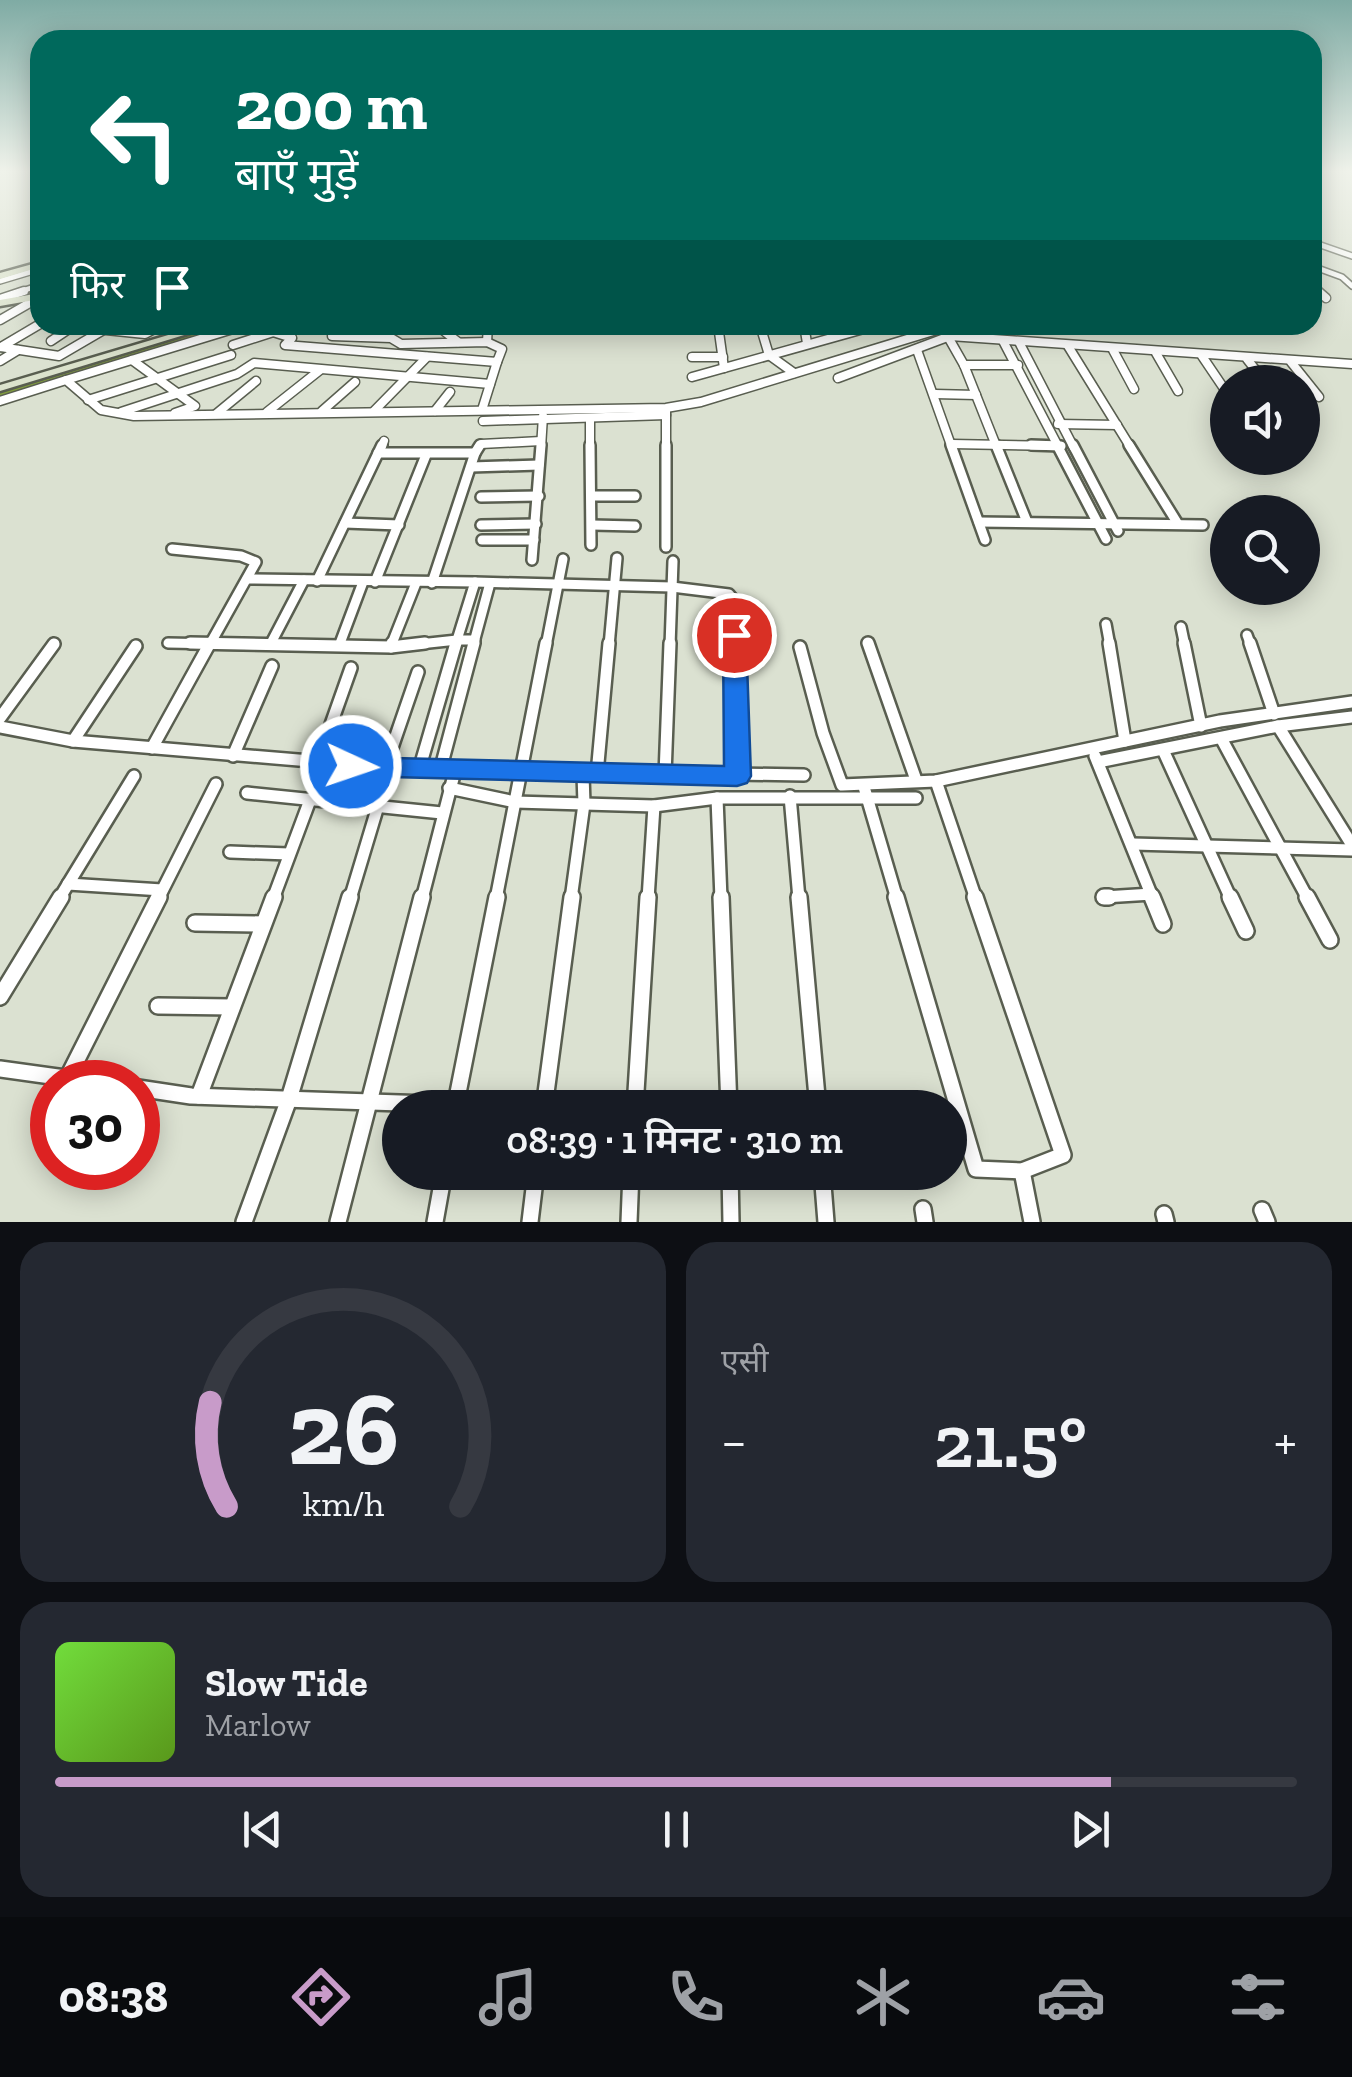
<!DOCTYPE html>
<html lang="hi">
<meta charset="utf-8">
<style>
body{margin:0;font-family:"Zilla Slab","Noto Sans Devanagari",serif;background:#242831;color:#f1f3f6;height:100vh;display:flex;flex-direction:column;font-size:38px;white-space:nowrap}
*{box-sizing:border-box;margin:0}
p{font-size:32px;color:#9ea1a6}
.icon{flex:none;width:55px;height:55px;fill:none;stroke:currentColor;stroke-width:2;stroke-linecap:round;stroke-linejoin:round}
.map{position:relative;height:1222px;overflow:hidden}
.side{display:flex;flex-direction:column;gap:20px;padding:20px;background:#0d0f14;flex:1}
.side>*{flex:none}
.hud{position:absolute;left:30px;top:30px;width:1292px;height:305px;border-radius:30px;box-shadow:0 5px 25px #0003;background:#00695c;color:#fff;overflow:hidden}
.fabs{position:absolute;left:1210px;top:365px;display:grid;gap:20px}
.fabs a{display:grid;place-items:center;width:110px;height:110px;border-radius:50%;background:#171b24;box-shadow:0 5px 25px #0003;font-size:50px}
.speed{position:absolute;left:30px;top:1060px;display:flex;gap:20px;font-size:50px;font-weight:700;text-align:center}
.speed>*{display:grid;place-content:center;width:130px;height:130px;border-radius:50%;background:#171b24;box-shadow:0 5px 25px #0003;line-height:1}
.speed .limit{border:15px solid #d22;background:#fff;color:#111}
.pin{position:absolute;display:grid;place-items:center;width:85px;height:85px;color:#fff;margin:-42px;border:5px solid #fff;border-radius:50%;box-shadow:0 2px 10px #0007}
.me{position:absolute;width:110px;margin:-55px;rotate:93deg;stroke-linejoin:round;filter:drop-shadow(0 0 8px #0008)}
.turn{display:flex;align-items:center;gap:35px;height:210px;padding:0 40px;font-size:45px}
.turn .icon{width:130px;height:130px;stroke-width:2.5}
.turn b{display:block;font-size:70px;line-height:85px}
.then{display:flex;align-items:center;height:95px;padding:0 40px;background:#0003;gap:20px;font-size:38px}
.big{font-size:75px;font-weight:600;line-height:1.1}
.side .tile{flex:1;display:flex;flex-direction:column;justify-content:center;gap:15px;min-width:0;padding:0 35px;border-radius:30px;background:#242831}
.side .dial{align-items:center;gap:0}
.dial svg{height:260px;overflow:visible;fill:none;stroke:#363941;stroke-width:7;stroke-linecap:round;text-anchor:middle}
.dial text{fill:#f1f3f6;stroke:none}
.song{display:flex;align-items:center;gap:30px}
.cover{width:120px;height:120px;border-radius:15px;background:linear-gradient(135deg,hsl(100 70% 55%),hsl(90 70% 35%))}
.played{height:10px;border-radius:5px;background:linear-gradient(90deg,#c89bc9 85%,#363941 85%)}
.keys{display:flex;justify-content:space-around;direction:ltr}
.heat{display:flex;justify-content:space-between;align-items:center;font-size:55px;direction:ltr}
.side .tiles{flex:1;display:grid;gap:20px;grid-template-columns:1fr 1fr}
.tile:last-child{grid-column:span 2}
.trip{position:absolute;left:382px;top:1090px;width:585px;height:100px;border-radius:50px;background:#171b24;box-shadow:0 5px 25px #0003;font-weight:600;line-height:100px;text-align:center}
.menu{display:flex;height:160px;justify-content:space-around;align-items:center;background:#090b0e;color:#9ea1a6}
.menu .icon{width:70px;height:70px}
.menu .active{color:#c89bc9}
.menu b{font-size:45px;color:#f1f3f6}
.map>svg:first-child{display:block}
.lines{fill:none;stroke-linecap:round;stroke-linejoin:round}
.canal{stroke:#829e3e;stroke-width:8}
.street-far4-casing{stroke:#595e50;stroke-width:8}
.street-far3-casing{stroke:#595e50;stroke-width:11}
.street-far2-casing{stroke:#595e50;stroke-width:14}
.street-far1-casing{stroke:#595e50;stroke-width:16}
.street-casing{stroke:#595e50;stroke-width:20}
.secondary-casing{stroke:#595e50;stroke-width:5}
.street-far4{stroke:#fff;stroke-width:5}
.street-far3{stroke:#fff;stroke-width:8}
.street-far2{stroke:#fff;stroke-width:9}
.street-far1{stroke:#fff;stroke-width:11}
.street{stroke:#fff;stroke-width:15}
.secondary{fill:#dbe2cc;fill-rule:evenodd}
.route{fill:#1a73e8;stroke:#114b97;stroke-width:2.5}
</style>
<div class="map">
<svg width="1352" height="1222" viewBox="0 0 1352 1222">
<rect width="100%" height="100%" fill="#dbe1d1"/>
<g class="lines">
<path class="canal" d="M 0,396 L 225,325"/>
<g class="street-far4-casing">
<g id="street-far4">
<path d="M 1312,242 L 1352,256"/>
<path d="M 1312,266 L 1342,277 L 1352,286"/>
<path d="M 0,281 L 40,269"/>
<path d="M 1312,286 L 1320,293"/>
<path d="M 16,293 L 40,285"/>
</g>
</g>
<g class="street-far3-casing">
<g id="street-far3">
<path d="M 1318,291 L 1326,298"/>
<path d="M 0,299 L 24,291"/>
<path d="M 0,320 L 40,297"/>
<path d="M 444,325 L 444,331 L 458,342"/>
<path d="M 718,325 L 724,368"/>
<path d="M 760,325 L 769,355 L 794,373"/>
<path d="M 804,325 L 807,343"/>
<path d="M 106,330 L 145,334 L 162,325"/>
<path d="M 273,332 L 292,338 L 285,345 L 497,362 L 502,349 L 487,342 L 401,344 L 391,338 L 332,336 L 344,325"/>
<path d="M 947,335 L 964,365 L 997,448"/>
<path d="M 51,341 L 75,325"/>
<path d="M 1003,341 L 1059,448"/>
<path d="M 487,342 L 488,325"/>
<path d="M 1019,342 L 1074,448"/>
<path d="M 233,345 L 295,325"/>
<path d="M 1068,346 L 1131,448"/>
<path d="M 0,347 L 59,356 L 112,325"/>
<path d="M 1,347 L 40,324"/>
<path d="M 917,350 L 952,448"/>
<path d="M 1113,350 L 1134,389"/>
<path d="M 1156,353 L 1178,391"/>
<path d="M 1202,356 L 1227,393"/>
<path d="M 692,357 L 723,357"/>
<path d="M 1247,359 L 1265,382"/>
<path d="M 132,360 L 195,406 L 175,413"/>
<path d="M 0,361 L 18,350"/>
<path d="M 1291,362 L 1319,397"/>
<path d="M 964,365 L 1018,365"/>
<path d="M 692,377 L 878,325"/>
<path d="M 838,378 L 950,336 L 1352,364"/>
<path d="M 66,380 L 246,325"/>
<path d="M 935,394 L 976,395"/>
<path d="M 88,400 L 231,355"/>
<path d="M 0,401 L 66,380 L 101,410 L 134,416 L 666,408 L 701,402 L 953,325"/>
<path d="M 666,409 L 666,448"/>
<path d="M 482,410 L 497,362"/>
<path d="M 322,411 L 355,382"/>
<path d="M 374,411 L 427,357"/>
<path d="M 435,411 L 450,392"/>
<path d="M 121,412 L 237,374 L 254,363 L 490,384"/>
<path d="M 267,412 L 320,370"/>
<path d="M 216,414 L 256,381"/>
<path d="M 590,418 L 590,448"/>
<path d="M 483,421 L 666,415"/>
<path d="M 1058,424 L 1117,425"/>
<path d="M 952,444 L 1061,446"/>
<path d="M 381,448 L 384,441"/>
<path d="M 478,448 L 481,444 L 541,441"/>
<path d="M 541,448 L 543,416"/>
</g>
</g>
<g class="street-far2-casing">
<g id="street-far2">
<path d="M 590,445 L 591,545"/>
<path d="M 666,445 L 666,547"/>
<path d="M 951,445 L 985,540"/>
<path d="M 996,445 L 1027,522"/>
<path d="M 1031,445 L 1061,446"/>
<path d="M 1057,445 L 1106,539"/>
<path d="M 1073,445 L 1118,531"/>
<path d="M 1129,445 L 1178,524"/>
<path d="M 378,453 L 475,453 L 432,583"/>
<path d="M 475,453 L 480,445"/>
<path d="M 471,467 L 539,465"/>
<path d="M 592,496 L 635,496"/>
<path d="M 481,497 L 539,496"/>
<path d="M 979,522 L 1203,525"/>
<path d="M 345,523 L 399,525"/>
<path d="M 481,525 L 536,524"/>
<path d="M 592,525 L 635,526"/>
<path d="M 482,540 L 534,540"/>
<path d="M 172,549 L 241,556 L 256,562 L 209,646"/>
<path d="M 532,560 L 541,445"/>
<path d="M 247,579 L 475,582 L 457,640 L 475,640"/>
<path d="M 317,581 L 382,445"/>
<path d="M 375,582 L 426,455"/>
<path d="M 475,582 L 672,587 L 729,594 L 734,600 L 735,646"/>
<path d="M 1106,624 L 1110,646"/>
<path d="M 1181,627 L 1185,646"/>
<path d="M 1247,635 L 1251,646"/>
<path d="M 168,643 L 330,646"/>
<path d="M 270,645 L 304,580"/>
<path d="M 339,646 L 363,582"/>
<path d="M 391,646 L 416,583"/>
<path d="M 401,646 L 457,640 L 455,646"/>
<path d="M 473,646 L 490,583"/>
<path d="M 546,646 L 563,559"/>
<path d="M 609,646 L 617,558"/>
<path d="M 670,646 L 673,561"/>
</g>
</g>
<g class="street-far1-casing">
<g id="street-far1">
<path d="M 190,643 L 391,647 L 425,643"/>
<path d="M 735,643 L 737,776"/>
<path d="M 868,643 L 916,780"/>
<path d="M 1109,643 L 1125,741"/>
<path d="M 1184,643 L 1201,726"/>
<path d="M 1250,643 L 1274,714"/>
<path d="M 391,647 L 392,643"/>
<path d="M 800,647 L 823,733 L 842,785 L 936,781 L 1220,721 L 1352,702"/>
<path d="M 0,718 L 54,644"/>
<path d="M 1278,726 L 1352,845"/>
<path d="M 0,727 L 73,741 L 405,769 L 804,775"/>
<path d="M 1221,738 L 1308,899"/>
<path d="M 73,741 L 136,646"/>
<path d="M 152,748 L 210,643"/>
<path d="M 1163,750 L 1231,899"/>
<path d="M 233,756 L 272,666"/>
<path d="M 1095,756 L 1153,899"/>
<path d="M 1098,762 L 1278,726 L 1352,717"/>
<path d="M 317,764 L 351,668"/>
<path d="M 385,768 L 418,672"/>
<path d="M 419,770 L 456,643"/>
<path d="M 440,771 L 474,643"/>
<path d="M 597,774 L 609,643"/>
<path d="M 665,775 L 670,643"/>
<path d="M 936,781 L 976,899"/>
<path d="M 864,787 L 897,899"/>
<path d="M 449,788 L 515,802 L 654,806 L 717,798 L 916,798"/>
<path d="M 247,793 L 442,813"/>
<path d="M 790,796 L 799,899"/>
<path d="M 717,798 L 721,899"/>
<path d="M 1133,844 L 1352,850"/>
<path d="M 230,852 L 289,854"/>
<path d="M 68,884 L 162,890"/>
<path d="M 1104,897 L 1152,894"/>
<path d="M 59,899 L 134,776"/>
<path d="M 158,899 L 216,784"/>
<path d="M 273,899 L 310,800"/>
<path d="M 350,899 L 378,806"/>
<path d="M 422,899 L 455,771"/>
<path d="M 496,899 L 546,643"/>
<path d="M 571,899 L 584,804 L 583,774"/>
<path d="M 648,899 L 654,806"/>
</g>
</g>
<g class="street-casing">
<g id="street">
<path d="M 721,897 L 729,1108"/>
<path d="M 799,897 L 818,1108"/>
<path d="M 896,897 L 976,1169 L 1022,1171 L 1063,1155 L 975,897"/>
<path d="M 1104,897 L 1109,897"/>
<path d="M 1152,897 L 1163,924"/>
<path d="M 1230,897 L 1246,931"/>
<path d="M 1307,897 L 1330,940"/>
<path d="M 195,923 L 263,924"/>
<path d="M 0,997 L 61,897"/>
<path d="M 158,1006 L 232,1007"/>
<path d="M 0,1069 L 94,1082"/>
<path d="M 67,1079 L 159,897"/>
<path d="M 138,1088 L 191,1096 L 548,1108"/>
<path d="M 199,1096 L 274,897"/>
<path d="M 455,1108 L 497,897"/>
<path d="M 544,1108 L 572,897"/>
<path d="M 635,1108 L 648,897"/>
<path d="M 1022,1171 L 1032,1222"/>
<path d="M 730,1172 L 731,1222"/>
<path d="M 822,1172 L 826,1222"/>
<path d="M 923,1209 L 925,1222"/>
<path d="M 1262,1210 L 1267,1222"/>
<path d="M 1164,1214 L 1166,1222"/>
<path d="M 244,1222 L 289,1099 L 350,897"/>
<path d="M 338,1222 L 422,897"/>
<path d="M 435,1222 L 444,1172"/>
<path d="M 530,1222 L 536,1172"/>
<path d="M 629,1222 L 631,1172"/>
</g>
</g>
<g class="secondary-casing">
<g id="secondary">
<path d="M 40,262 L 40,267 L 0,279 L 0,273 Z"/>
<path d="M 40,293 L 40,299 L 0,306 L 0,300 Z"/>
<path d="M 202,325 L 217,325 L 0,391 L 0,385 Z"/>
</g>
</g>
<use href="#street-far4" class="street-far4"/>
<use href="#street-far3" class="street-far3"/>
<use href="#street-far2" class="street-far2"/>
<use href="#street-far1" class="street-far1"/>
<use href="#street" class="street"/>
<use href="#secondary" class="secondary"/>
</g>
<linearGradient id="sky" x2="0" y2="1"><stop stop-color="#7faba4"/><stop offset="0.5" stop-color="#eff2ea"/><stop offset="1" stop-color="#eff2ea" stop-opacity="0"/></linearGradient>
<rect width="1352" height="342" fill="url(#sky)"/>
<path class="route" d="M 734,628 L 746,635 L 751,776 L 747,783 L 737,786 L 351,776 L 341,773 L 337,766 L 341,759 L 351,757 L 724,766 L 723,635 Z"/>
</svg>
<div class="fabs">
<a><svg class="icon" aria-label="sound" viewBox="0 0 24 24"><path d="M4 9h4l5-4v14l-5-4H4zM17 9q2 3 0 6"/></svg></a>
<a><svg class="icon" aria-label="search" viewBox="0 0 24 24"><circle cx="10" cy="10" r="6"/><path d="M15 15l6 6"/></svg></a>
</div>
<div class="speed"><div class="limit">30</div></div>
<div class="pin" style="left:734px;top:635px;background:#d93025"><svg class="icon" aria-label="arrive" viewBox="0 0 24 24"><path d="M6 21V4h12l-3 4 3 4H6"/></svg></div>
<svg class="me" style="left:351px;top:766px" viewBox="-20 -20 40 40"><circle r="17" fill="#1a73e8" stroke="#fff" stroke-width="3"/><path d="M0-11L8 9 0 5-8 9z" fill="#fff"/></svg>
<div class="trip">08:39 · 1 मिनट · 310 m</div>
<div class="hud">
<div class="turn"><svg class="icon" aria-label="left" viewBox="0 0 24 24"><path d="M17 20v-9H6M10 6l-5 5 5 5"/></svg><div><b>200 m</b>बाएँ मुड़ें</div></div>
<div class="then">फिर<svg class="icon" aria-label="arrive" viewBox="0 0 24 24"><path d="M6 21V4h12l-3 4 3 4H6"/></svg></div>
</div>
</div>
<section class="side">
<div class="tiles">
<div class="tile dial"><svg viewBox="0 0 100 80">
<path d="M14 69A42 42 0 1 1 86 69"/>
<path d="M14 69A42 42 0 0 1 9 37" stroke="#c89bc9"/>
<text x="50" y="56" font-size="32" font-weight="700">26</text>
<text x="50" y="72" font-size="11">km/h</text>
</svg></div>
<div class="tile"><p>एसी</p>
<div class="heat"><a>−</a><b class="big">21.5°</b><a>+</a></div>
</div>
<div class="tile">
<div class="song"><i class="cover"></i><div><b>Slow Tide</b><p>Marlow</p></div></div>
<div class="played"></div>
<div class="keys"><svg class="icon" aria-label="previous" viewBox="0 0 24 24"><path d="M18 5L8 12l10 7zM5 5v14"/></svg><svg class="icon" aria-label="pause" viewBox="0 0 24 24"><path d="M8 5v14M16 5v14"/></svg><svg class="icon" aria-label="next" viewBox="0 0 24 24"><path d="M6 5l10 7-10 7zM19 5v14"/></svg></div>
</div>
</div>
</section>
<nav class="menu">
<b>08:38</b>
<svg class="icon active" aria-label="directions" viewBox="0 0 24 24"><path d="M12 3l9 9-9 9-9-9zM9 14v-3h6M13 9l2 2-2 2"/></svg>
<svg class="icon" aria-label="music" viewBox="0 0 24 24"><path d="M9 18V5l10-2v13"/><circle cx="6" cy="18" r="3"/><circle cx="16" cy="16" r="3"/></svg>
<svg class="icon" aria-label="phone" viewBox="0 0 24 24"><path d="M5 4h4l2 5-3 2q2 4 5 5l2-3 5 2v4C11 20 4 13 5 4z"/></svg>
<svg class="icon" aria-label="climate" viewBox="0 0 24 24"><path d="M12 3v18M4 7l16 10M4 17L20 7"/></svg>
<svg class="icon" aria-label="car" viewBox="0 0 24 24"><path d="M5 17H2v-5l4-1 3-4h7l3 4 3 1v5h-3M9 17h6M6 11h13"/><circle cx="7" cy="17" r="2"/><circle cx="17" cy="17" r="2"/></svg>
<svg class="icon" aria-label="filters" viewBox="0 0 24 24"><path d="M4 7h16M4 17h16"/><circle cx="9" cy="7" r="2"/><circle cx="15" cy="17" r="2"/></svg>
</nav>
